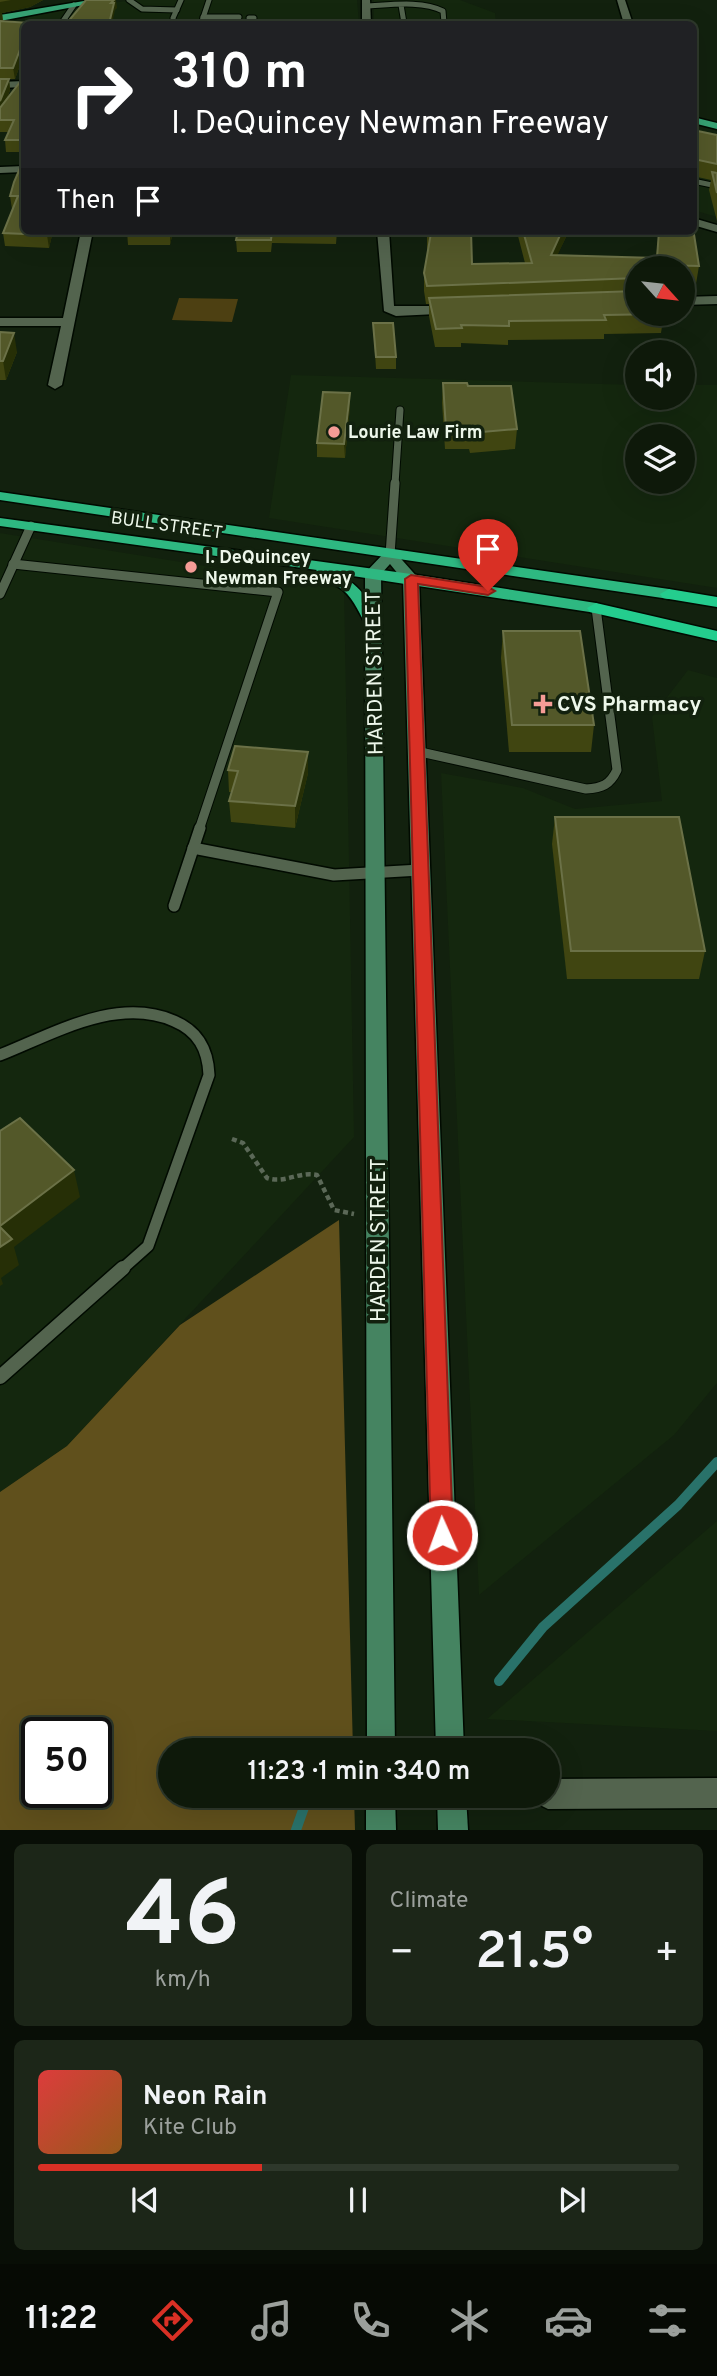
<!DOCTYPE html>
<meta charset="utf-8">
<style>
body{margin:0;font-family:Overpass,sans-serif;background:#1c2618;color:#f1f3f6;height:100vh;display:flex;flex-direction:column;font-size:26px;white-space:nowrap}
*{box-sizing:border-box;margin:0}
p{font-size:23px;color:#9ba09c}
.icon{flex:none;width:38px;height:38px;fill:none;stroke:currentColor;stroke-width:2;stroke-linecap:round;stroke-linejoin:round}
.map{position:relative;height:1830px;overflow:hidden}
.drawer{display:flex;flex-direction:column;gap:14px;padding:14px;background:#080e06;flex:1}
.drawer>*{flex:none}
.hud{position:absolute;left:21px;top:21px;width:676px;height:214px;border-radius:10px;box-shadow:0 7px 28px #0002,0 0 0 2px #2e382b;background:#202124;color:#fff;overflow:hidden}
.needle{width:46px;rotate:117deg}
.controls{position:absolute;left:625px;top:256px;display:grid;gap:14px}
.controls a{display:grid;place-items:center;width:70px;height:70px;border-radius:50%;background:#0e190a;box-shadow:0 7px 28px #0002,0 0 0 2px #2e382b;font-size:35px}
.speed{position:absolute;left:21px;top:1717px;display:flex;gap:14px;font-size:35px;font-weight:700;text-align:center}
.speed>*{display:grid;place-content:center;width:91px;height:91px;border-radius:50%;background:#0e190a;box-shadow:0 7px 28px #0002,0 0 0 2px #2e382b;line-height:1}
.speed .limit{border:4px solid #111;border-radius:10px;background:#fff;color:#111}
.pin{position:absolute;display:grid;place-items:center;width:60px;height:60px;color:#fff;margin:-72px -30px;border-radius:50% 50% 50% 0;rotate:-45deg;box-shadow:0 0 7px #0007}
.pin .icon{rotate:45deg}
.me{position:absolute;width:77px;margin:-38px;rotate:358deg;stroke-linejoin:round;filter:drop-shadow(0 0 5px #0008)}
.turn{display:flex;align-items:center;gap:24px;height:147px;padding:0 35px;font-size:32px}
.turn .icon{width:91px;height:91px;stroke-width:2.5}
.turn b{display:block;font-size:49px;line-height:60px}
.then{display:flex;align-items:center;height:66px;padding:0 35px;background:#0003;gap:14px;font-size:26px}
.big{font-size:52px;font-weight:600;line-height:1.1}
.drawer .tile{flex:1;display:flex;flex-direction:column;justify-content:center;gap:10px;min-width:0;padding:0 24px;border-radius:10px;background:#1c2618}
.drawer .dial{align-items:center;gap:0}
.dial b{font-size:91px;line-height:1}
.song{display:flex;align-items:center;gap:21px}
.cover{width:84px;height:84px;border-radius:10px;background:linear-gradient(135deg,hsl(0 70% 55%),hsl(30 70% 35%))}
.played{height:7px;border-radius:4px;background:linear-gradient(90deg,#d93025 35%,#2e382b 35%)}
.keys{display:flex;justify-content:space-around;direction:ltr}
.heat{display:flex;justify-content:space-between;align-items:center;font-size:38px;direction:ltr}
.drawer .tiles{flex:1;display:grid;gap:14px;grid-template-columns:1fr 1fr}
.tile:last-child{grid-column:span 2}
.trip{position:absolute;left:158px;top:1738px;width:402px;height:70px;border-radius:35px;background:#0e190a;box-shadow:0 7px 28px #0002,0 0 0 2px #2e382b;font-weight:600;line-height:70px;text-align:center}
.tab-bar{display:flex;height:112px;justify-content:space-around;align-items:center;background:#060a04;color:#9ba09c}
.tab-bar .icon{width:49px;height:49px}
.tab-bar .current{color:#d93025}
.tab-bar b{font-size:32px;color:#f1f3f6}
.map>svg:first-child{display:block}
.built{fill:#14270e;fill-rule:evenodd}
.green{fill:#4d4012}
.forest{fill:#60501c;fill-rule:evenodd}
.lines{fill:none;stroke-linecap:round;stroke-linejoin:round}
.stream{stroke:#29726a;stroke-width:10}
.service-far4-casing{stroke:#010a00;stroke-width:7}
.service-far3-casing{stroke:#010a00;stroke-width:9}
.service-far2-casing{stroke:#010a00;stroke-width:11}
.service-far1-casing{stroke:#010a00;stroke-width:14}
.service-casing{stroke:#010a00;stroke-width:17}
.minor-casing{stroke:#010a00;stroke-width:3}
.tertiary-casing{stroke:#010a00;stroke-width:3}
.secondary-casing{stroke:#010a00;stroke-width:3}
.primary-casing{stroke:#010a00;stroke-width:3}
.trunk-casing{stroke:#010a00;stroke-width:3}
.motorway-casing{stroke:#010a00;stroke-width:3}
.path{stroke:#5b6857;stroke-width:4.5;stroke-dasharray:5 3.5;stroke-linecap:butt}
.service-far4{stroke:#53644e;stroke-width:5}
.service-far3{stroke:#53644e;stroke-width:7}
.service-far2{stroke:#53644e;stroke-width:9}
.service-far1{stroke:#53644e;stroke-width:11}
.service{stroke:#53644e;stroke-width:14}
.minor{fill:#53644e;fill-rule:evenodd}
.tertiary{fill:#53644e;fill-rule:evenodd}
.secondary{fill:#458461;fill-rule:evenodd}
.primary{fill:#37a374;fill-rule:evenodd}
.trunk{fill:#2eb881;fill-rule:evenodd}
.motorway{fill:#24cd8e;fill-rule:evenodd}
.wall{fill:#404511;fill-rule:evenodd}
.shaded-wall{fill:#262f06}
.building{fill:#535829;stroke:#6b7147;stroke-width:2}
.route{fill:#d93025;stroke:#8d1f18;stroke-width:2}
.poi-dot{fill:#f59c96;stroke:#12210e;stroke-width:2.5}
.labels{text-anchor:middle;stroke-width:7;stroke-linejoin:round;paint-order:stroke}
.far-poi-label{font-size:18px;font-weight:bold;fill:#edf7ea;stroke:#12210e;text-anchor:start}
.far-street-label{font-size:18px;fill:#edf7ea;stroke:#12210e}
.street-label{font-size:21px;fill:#edf7ea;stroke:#12210e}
.poi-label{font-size:21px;font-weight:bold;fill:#edf7ea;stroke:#12210e;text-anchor:start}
</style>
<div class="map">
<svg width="717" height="1830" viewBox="0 0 717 1830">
<rect width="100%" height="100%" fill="#12210e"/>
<g class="built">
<path d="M 133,0 L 357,0 L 359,24 L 94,24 L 25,21 L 25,16 Z"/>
<path d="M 374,0 L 460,0 L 495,13 L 496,24 L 374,24 Z"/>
<path d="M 693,127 L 717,134 L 717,217 L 693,210 Z"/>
<path d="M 291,375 L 637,385 L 637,397 L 682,397 L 683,385 L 717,385 L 717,588 L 269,518 ZM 637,436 L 682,436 L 682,481 L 637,481 Z"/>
<path d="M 0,533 L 344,588 L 354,1137 L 67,1446 L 0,1492 Z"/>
<path d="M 688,670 L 717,678 L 717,1383 L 674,1435 L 479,1595 L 441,773 L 523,788 L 575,809 L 662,801 L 652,717 Z"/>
<path d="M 717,1521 L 717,1731 L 487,1719 Z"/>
</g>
<path class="green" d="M 179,298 L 238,299 L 232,322 L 172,320 Z"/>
<path class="forest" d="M 339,1220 L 353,1750 L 170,1750 L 170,1796 L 354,1796 L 355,1830 L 0,1830 L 0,1492 L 67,1446 L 180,1325 ZM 37,1732 L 96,1732 L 96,1792 L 37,1792 Z"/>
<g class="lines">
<g class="stream">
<path d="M 499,1681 L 543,1627 L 678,1505 L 717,1462"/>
<path d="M 296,1830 L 308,1796"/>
</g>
<g class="service-far4-casing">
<g id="service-far4">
<path d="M 129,0 L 142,9 L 177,10"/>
<path d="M 366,6 C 389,5 422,0 443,11 L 444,23 L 404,23 L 401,5"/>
<path d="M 203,17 L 239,17"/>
<path d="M 249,18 L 254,18 L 252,24"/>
<path d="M 61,24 L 74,5"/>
<path d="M 174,24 L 173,18 L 181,0"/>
<path d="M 201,24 L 209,0"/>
<path d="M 693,181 L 717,186"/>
</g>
</g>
<g class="service-far3-casing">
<path id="service-far3" d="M 395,484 L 400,410"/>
</g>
<g class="service-far2-casing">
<g id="service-far2">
<path d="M 390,555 L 395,483"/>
<path d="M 13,564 L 278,592 L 199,830"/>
<path d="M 0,594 L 31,526"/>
<path d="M 416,751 L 586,789 C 602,788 610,785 617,770 L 596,608"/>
</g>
</g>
<g class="service-far1-casing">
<g id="service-far1">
<path d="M 193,848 L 334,875 L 420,870"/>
<path d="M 174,906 L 200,828"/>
<path d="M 0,1055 C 53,1034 117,996 174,1021 C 198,1031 208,1049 209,1075 L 148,1246 L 121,1270"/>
</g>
</g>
<g class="service-casing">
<path id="service" d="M 0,1377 L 123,1268"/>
</g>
<g class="minor-casing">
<g id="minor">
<path d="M 362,0 L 370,0 L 371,24 L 362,24 Z"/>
<path d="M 617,0 L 625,0 L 633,24 L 624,24 Z"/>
<path d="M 24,81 L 24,87 L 0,88 L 0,82 Z"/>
<path d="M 24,166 L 24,172 L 0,173 L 0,167 Z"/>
<path d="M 693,218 L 717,225 L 717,232 L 693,225 Z"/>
<path d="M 81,231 L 93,231 L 62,385 L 55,389 L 48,385 L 61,326 L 0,326 L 0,318 L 63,318 Z"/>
<path d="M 377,231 L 389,231 L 394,306 L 454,306 L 460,310 L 458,313 L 396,316 L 384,311 Z"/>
<path d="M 717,296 L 717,304 L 682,305 L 682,297 Z"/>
</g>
</g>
<g class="tertiary-casing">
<path id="tertiary" d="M 717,1778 L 717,1808 L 548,1809 L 538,1804 L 534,1796 L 548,1796 L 548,1779 Z"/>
</g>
<g class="secondary-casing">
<g id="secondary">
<path d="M 390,550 L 395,552 L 419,579 L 464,1750 L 436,1750 L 403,580 L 390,564 L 381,574 L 395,1750 L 367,1750 L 365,573 L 385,552 Z"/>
<path d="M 366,1796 L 395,1796 L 396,1830 L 366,1830 Z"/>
<path d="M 437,1796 L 466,1796 L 468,1830 L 438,1830 Z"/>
</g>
</g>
<g class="primary-casing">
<g id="primary">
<path d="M 90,0 L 110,0 L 0,21 L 0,15 Z"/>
<path d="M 693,117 L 717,123 L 717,129 L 693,123 Z"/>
</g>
</g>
<g class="trunk-casing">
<g id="trunk">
<path d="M 0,492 L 669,589 L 677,594 L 669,599 L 0,500 Z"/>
<path d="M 0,518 L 411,574 L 596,603 L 604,608 L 596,613 L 333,573 C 359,581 370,602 382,625 L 374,630 L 368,628 C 360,616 355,600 343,590 C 334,583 321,581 313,574 L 317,570 L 0,526 Z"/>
</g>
</g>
<g class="motorway-casing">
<g id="motorway">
<path d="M 669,589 L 717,597 L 717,607 L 663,598 L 660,594 Z"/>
<path d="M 596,603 L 717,631 L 717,641 L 590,612 L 587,608 Z"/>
</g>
</g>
<path class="path" d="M 232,1139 L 243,1143 L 267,1178 C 285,1184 299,1171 317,1175 L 334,1210 L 354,1214"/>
<use href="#service-far4" class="service-far4"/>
<use href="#service-far3" class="service-far3"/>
<use href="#service-far2" class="service-far2"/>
<use href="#service-far1" class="service-far1"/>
<use href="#service" class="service"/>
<use href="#minor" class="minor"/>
<use href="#tertiary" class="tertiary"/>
<use href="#secondary" class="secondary"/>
<use href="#primary" class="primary"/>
<use href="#trunk" class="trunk"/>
<use href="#motorway" class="motorway"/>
</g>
<g class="wall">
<path d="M 0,0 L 43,0 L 30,7 L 2,13 L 3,21 L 31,23 L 31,24 L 24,24 L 24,54 L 15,79 L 9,79 L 10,90 L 7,99 L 24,77 L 24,152 L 6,152 L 5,140 L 9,132 L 0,132 Z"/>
<path d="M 693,130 L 717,135 L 717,221 L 709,190 L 711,180 L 693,176 Z"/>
<path d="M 24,159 L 53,231 L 49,248 L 5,246 L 3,233 L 13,209 L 12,209 L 10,196 Z"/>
<path d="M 127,231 L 173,231 L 170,245 L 128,245 Z"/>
<path d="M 238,231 L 337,231 L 336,244 L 272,243 L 271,252 L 237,252 L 236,240 Z"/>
<path d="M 427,231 L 566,231 L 566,237 L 557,255 L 656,258 L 659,231 L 693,231 L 699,266 L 696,284 L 682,283 L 682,268 L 637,268 L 637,313 L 664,313 L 661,333 L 604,334 L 604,339 L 508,340 L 508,345 L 461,343 L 461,347 L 435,347 L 429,316 L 429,304 L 426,304 L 424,291 L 424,273 L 428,251 L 427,251 ZM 518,236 L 525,263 L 472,264 L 471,237 Z"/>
<path d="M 373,323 L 396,357 L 396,369 L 376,369 Z"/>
<path d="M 0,332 L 17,352 L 6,380 L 0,380 Z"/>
<path d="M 443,383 L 468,386 L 517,429 L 515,449 L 470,453 L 469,449 L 445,449 L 442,403 Z"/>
<path d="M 350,393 L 350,406 L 345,458 L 317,457 L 317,443 Z"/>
<path d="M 503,631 L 594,725 L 591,752 L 509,752 L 501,658 Z"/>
<path d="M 308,752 L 308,773 L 295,828 L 231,822 L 229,801 L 232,792 L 229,792 L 228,770 Z"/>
<path d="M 555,817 L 705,951 L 699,979 L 567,979 L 552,844 Z"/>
</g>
<g class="shaded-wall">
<path d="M 11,0 L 43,0 L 30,7 L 2,13 L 3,23 L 0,25 L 0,2 Z"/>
<path d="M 114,0 L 116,0 L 117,8 L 115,10 L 112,24 L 109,24 L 111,3 Z"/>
<path d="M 24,39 L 24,54 L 15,79 L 13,68 Z"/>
<path d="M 9,79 L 10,90 L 0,117 L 0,101 Z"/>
<path d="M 48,231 L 53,231 L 49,248 L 47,235 Z"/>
<path d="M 170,231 L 173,231 L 170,245 Z"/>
<path d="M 562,231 L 566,231 L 566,237 L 549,273 L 551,255 Z"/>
<path d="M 14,333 L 17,352 L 6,380 L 3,361 Z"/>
<path d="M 350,393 L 350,406 L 345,458 L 344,444 Z"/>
<path d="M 308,752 L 308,773 L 295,828 L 295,806 Z"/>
<path d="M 74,1170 L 80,1197 L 14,1247 L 19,1265 L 1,1278 L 3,1284 L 0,1286 L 0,1226 Z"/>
</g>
<g class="building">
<path d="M 86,0 L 114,0 L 111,3 L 114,3 L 109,24 L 66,24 Z"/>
<path d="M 0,21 L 31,23 L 30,24 L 24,24 L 24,39 L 13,68 L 0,68 Z"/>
<path d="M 24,77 L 24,140 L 5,140 L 14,120 L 0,120 L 0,108 Z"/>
<path d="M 0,79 L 9,79 L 0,101 Z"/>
<path d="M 693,130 L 717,135 L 717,164 L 694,159 L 693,160 Z"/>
<path d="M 24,159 L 24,231 L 48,231 L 47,235 L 3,233 L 18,196 L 10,196 L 14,182 Z"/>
<path d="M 712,172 L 717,173 L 717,193 Z"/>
<path d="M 693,228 L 699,266 L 660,265 L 660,268 L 637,268 L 637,278 L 427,286 L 424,273 L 431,233 L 427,233 L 427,231 L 471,231 L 472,264 L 532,263 L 523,231 L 562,231 L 551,255 L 657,258 L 659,231 L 693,231 Z"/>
<path d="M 127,231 L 170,231 L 169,233 L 126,232 Z"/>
<path d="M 238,231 L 272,231 L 271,240 L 236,240 Z"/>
<path d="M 279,231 L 336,231 L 335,232 Z"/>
<path d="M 637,291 L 637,313 L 664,313 L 664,314 L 604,315 L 606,320 L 509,321 L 509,326 L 461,325 L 462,328 L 436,329 L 429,298 Z"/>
<path d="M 373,323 L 393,323 L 396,357 L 376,357 Z"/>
<path d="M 0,332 L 14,333 L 3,361 L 0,361 Z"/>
<path d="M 443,383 L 467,383 L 468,386 L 511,386 L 517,429 L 471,433 L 470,429 L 446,429 Z"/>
<path d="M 323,392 L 350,393 L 344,444 L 317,443 Z"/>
<path d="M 503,631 L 580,631 L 594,725 L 512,725 Z"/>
<path d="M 235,746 L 308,752 L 295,806 L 229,801 L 238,771 L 228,770 Z"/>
<path d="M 555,817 L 679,817 L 705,951 L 571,951 Z"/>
<path d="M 20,1118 L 74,1170 L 0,1226 L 0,1131 Z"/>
<path d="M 0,1227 L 12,1239 L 0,1247 Z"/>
</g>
<path class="route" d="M 411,575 L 488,587 L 495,591 L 488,595 L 418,584 L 453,1535 L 450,1542 L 442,1545 L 435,1542 L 431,1535 L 405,579 Z"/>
<g class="poi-dot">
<circle cx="334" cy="432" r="7"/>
<circle cx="191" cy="567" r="7"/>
<path d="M539.5 693.5h7v7h7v7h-7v7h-7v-7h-7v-7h7z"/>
</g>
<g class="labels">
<g class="far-poi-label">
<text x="348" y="438">Lourie Law Firm</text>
<text x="205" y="563">I. DeQuincey<tspan x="205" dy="21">Newman Freeway</tspan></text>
</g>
<g class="far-street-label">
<text transform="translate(167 525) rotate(8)" y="6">BULL STREET</text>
</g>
<g class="street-label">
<text transform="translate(374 673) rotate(-91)" y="7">HARDEN STREET</text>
<text transform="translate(378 1240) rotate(-90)" y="7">HARDEN STREET</text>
</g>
<g class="poi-label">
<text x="557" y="711">CVS Pharmacy</text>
</g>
</g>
</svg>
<div class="controls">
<a><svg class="needle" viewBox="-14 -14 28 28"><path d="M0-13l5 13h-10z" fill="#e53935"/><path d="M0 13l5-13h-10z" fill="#9ba09c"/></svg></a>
<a><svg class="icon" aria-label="sound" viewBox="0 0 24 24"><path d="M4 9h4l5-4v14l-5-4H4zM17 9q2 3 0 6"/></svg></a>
<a><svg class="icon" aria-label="layers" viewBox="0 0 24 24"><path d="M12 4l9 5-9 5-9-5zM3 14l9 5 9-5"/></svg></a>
</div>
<div class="speed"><div class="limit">50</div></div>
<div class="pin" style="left:488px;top:591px;background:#d93025"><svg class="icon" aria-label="arrive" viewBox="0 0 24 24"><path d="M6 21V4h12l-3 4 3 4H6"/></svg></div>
<svg class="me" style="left:442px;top:1535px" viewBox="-20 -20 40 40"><circle r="17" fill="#d93025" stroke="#fff" stroke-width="3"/><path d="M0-11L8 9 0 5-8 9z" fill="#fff"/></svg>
<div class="trip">11:23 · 1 min · 340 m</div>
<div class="hud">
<div class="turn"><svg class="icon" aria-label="right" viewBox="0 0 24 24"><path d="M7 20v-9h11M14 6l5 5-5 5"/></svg><div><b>310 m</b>I. DeQuincey Newman Freeway</div></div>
<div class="then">Then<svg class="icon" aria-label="arrive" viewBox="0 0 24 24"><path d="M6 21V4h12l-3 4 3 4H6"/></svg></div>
</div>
</div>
<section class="drawer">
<div class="tiles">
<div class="tile dial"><b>46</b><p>km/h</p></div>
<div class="tile"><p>Climate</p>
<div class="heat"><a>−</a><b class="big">21.5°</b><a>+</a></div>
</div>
<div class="tile">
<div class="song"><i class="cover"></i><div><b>Neon Rain</b><p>Kite Club</p></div></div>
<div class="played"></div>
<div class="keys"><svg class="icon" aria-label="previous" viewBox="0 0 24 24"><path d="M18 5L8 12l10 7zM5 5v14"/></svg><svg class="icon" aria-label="pause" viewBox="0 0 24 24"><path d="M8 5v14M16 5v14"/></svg><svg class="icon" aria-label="next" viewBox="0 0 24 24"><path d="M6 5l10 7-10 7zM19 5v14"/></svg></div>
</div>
</div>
</section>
<nav class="tab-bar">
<b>11:22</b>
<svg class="icon current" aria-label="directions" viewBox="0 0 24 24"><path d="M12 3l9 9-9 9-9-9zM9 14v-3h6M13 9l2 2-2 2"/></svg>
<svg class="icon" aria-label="music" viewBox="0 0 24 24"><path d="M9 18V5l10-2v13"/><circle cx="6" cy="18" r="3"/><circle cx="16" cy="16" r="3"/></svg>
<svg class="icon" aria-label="phone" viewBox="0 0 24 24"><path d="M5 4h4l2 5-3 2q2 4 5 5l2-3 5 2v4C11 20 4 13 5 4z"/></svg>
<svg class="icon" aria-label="climate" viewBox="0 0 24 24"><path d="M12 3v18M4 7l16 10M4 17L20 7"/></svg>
<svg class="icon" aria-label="car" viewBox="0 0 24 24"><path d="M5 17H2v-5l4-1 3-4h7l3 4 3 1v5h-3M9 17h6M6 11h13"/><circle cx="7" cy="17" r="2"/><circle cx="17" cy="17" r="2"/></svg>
<svg class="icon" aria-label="filters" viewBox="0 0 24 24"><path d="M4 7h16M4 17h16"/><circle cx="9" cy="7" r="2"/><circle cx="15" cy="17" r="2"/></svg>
</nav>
